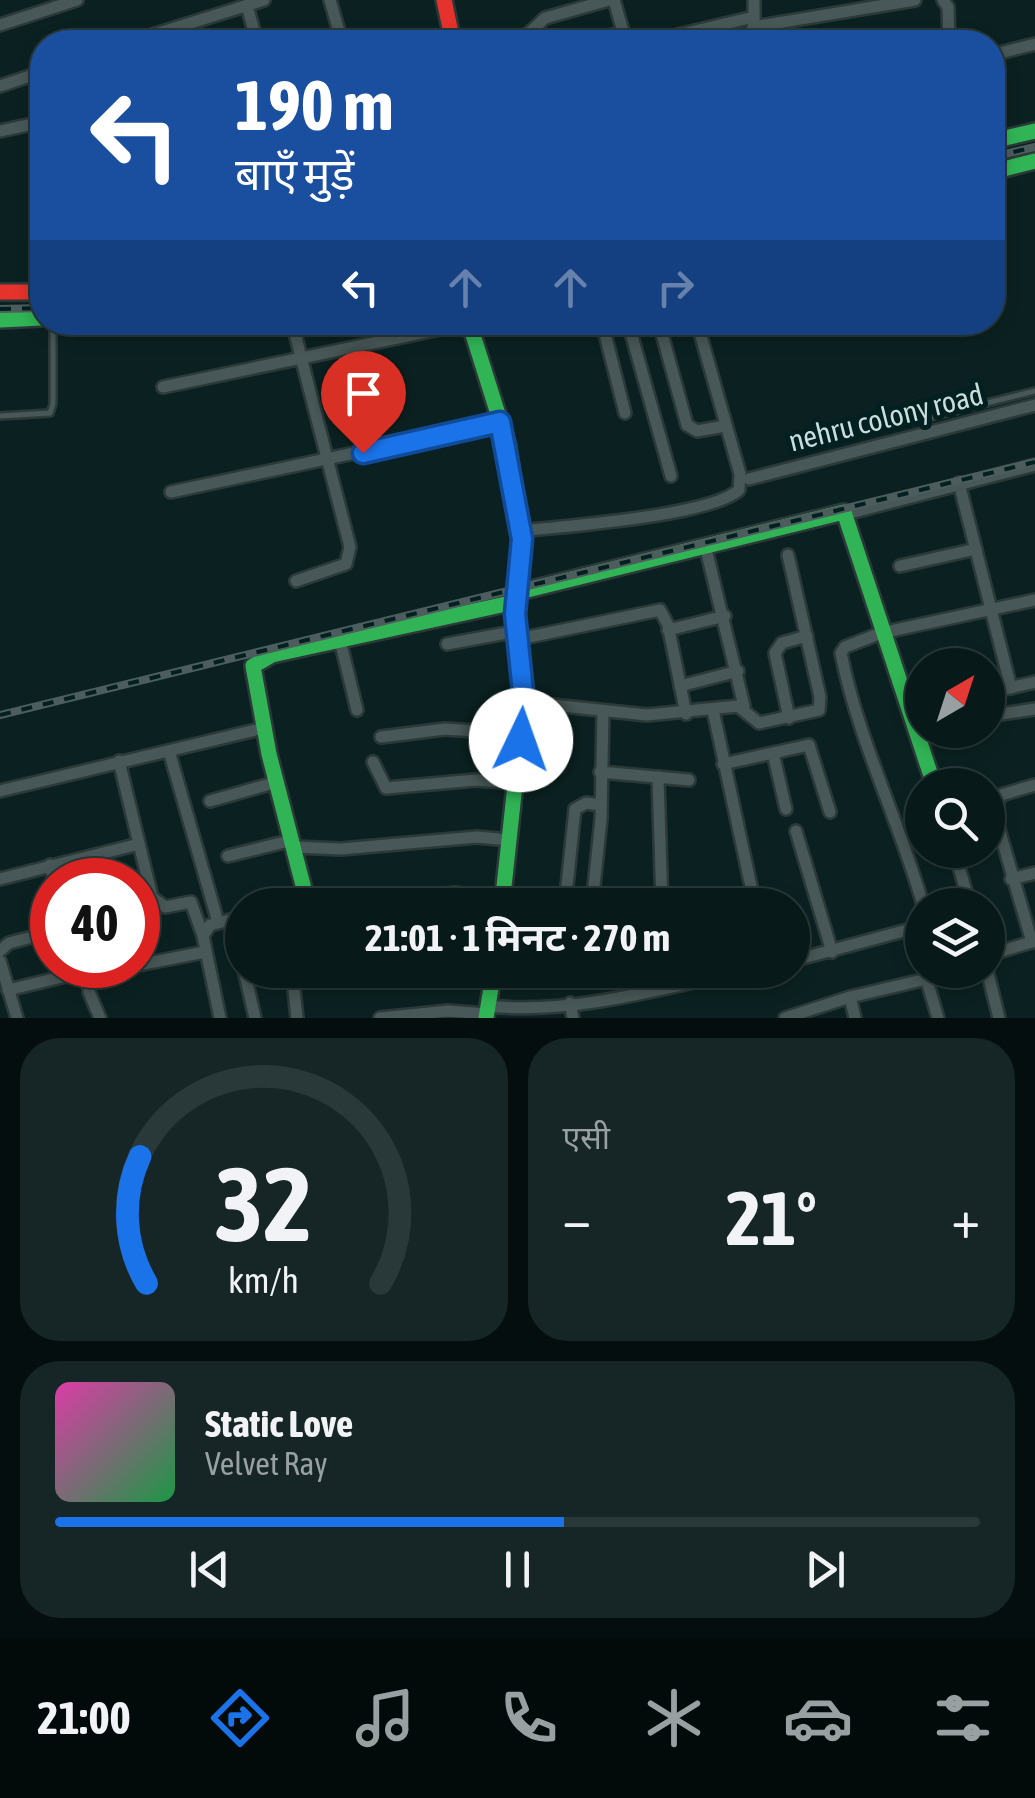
<!DOCTYPE html>
<html lang="hi">
<meta charset="utf-8">
<style>
body{margin:0;font-family:"Asap Condensed","Noto Sans Devanagari",sans-serif;background:#162626;color:#f1f3f6;height:100vh;display:flex;flex-direction:column;font-size:38px;white-space:nowrap}
*{box-sizing:border-box;margin:0}
p{font-size:32px;color:#98a0a2}
.icon{flex:none;width:55px;height:55px;fill:none;stroke:currentColor;stroke-width:2;stroke-linecap:round;stroke-linejoin:round}
.map{position:relative;height:1018px;overflow:hidden}
.details{display:flex;flex-direction:column;gap:20px;padding:20px;background:#040e0e;flex:1}
.details>*{flex:none}
.banner{position:absolute;left:30px;top:30px;width:975px;height:305px;border-radius:40px;box-shadow:0 5px 15px #0003,0 0 0 2px #293838;background:#1a4fa0;color:#fff;overflow:hidden}
.needle{width:65px;rotate:39deg}
.fabs{position:absolute;left:905px;top:648px;display:grid;gap:20px}
.fabs a{display:grid;place-items:center;width:100px;height:100px;border-radius:50%;background:#081919;box-shadow:0 5px 15px #0003,0 0 0 2px #293838;font-size:50px}
.speed{position:absolute;left:30px;top:858px;display:flex;gap:20px;font-size:50px;font-weight:700;text-align:center}
.speed>*{display:grid;place-content:center;width:130px;height:130px;border-radius:50%;background:#081919;box-shadow:0 5px 15px #0003,0 0 0 2px #293838;line-height:1}
.speed .limit{border:15px solid #d22;background:#fff;color:#111}
.pin{position:absolute;display:grid;place-items:center;width:85px;height:85px;color:#fff;margin:-102px -42px;border-radius:50% 50% 50% 0;rotate:-45deg;box-shadow:0 0 10px #0007}
.pin .icon{rotate:45deg}
.me{position:absolute;width:110px;margin:-55px;rotate:3deg;stroke-linejoin:round;filter:drop-shadow(0 0 8px #0008)}
.turn{display:flex;align-items:center;gap:35px;height:210px;padding:0 40px;font-size:45px}
.turn .icon{width:130px;height:130px;stroke-width:2.5}
.turn b{display:block;font-size:70px;line-height:85px}
.lanes{display:flex;align-items:center;height:95px;padding:0 40px;background:#0003;justify-content:center;gap:50px;direction:ltr}
.lanes .off{opacity:.35}
.big{font-size:75px;font-weight:700;line-height:1.1}
.details .card{flex:1;display:flex;flex-direction:column;justify-content:center;gap:15px;min-width:0;padding:0 35px;border-radius:40px;background:#162626}
.details .dial{align-items:center;gap:0}
.dial svg{height:260px;overflow:visible;fill:none;stroke:#293838;stroke-width:7;stroke-linecap:round;text-anchor:middle}
.dial text{fill:#f1f3f6;stroke:none}
.song{display:flex;align-items:center;gap:30px}
.cover{width:120px;height:120px;border-radius:15px;background:linear-gradient(135deg,hsl(320 70% 55%),hsl(140 70% 35%))}
.played{height:10px;border-radius:5px;background:linear-gradient(90deg,#1a73e8 55%,#293838 55%)}
.keys{display:flex;justify-content:space-around;direction:ltr}
.heat{display:flex;justify-content:space-between;align-items:center;font-size:55px;direction:ltr}
.details .tiles{flex:1;display:grid;gap:20px;grid-template-columns:1fr 1fr}
.card:last-child{grid-column:span 2}
.trip{position:absolute;left:225px;top:888px;width:585px;height:100px;border-radius:50px;background:#081919;box-shadow:0 5px 15px #0003,0 0 0 2px #293838;font-weight:700;line-height:100px;text-align:center}
.tabs{display:flex;height:160px;justify-content:space-around;align-items:center;background:#030a0a;color:#98a0a2}
.tabs .icon{width:70px;height:70px}
.tabs .on{color:#1a73e8}
.tabs b{font-size:45px;color:#f1f3f6}
.map>svg:first-child{display:block}
.lines{fill:none;stroke-linecap:round;stroke-linejoin:round}
.lane-casing{stroke:#2b3939;stroke-width:10}
.street-casing{stroke:#2b3939;stroke-width:16}
.fast-casing{stroke:#2b3939;stroke-width:20}
.jam-casing{stroke:#2b3939;stroke-width:20}
.lane{stroke:#485757;stroke-width:5}
.street{stroke:#485757;stroke-width:11}
.fast{stroke:#30b455;stroke-width:15}
.jam{stroke:#e5322d;stroke-width:15}
.rail-casing{stroke:#4d5d5d;stroke-width:8}
.rail{stroke:#022020;stroke-width:4;stroke-dasharray:11;stroke-linecap:butt}
.route-casing{stroke:#114b97;stroke-width:25}
.route{stroke:#1a73e8;stroke-width:18}
.labels{text-anchor:middle;stroke-width:10;stroke-linejoin:round;paint-order:stroke}
.street-label{font-size:30px;fill:#c8dddc;stroke:#022020}
</style>
<div class="map">
<svg width="1035" height="1018" viewBox="0 0 1035 1018">
<rect width="100%" height="100%" fill="#0b2121"/>
<g class="lines">
<g class="lane-casing">
<g id="lane">
<path d="M 0,416 L 50,413 L 53,404 L 53,322"/>
<path d="M 911,422 L 1035,391"/>
</g>
</g>
<g class="street-casing">
<g id="street">
<path d="M 330,0 L 342,42"/>
<path d="M 614,0 L 626,42"/>
<path d="M 754,0 L 754,42"/>
<path d="M 943,0 L 948,7 L 949,42"/>
<path d="M 247,6 L 257,42"/>
<path d="M 0,25 L 77,0"/>
<path d="M 753,27 L 915,0"/>
<path d="M 130,42 L 264,0"/>
<path d="M 505,42 L 527,35 L 545,18 L 609,0"/>
<path d="M 586,42 L 621,33"/>
<path d="M 648,42 L 754,17"/>
<path d="M 992,55 L 1035,44"/>
<path d="M 0,86 L 42,72"/>
<path d="M 0,131 L 42,122"/>
<path d="M 292,322 L 350,547 L 346,564 L 296,581"/>
<path d="M 602,322 L 625,413"/>
<path d="M 628,322 L 671,476"/>
<path d="M 659,323 L 687,425 L 697,431 L 725,426"/>
<path d="M 163,387 L 469,323"/>
<path d="M 749,479 L 1035,405"/>
<path d="M 959,483 L 1011,688"/>
<path d="M 171,492 L 500,422"/>
<path d="M 846,514 L 1035,465"/>
<path d="M 521,531 C 565,526 710,516 739,490 L 740,474 L 697,322"/>
<path d="M 705,545 L 744,706"/>
<path d="M 900,566 L 976,549"/>
<path d="M 668,630 L 725,616"/>
<path d="M 519,639 L 660,610 L 668,625 L 686,714"/>
<path d="M 340,640 L 357,710"/>
<path d="M 447,644 L 518,631"/>
<path d="M 680,686 L 738,671"/>
<path d="M 988,693 L 1035,682"/>
<path d="M 524,702 L 647,715 L 738,706 L 759,723 L 819,710 L 820,697 L 788,555"/>
<path d="M 713,710 L 755,905"/>
<path d="M 988,716 L 1035,709"/>
<path d="M 789,718 L 775,653 L 782,643 L 807,636"/>
<path d="M 381,737 L 445,729 L 521,734"/>
<path d="M 169,751 L 218,922"/>
<path d="M 773,753 L 786,809"/>
<path d="M 119,761 L 152,897 L 165,907 L 191,902 L 203,936"/>
<path d="M 373,762 L 386,788 L 476,780 L 515,783"/>
<path d="M 723,764 L 809,745 L 830,812"/>
<path d="M 600,772 L 689,780"/>
<path d="M 658,777 L 662,905"/>
<path d="M 0,791 L 264,728"/>
<path d="M 210,801 L 277,782"/>
<path d="M 796,831 L 832,952"/>
<path d="M 295,847 L 341,849 L 477,837 L 509,840"/>
<path d="M 954,850 L 970,905"/>
<path d="M 228,856 L 293,840"/>
<path d="M 50,865 L 54,880"/>
<path d="M 0,879 L 139,844"/>
<path d="M 1011,879 L 1035,873"/>
<path d="M 377,905 L 454,893 L 502,900"/>
<path d="M 565,905 L 575,809 L 586,803 L 601,805"/>
<path d="M 592,905 L 601,819 L 603,711"/>
<path d="M 923,905 C 899,820 858,740 841,653 L 845,647 L 881,633 L 1035,600"/>
<path d="M 138,910 L 157,904"/>
<path d="M 233,919 L 242,962"/>
<path d="M 1032,942 L 994,812 L 1001,795 L 1035,785"/>
<path d="M 988,945 L 1002,951 L 1035,941"/>
<path d="M 0,951 L 9,943 L 52,932"/>
<path d="M 0,961 L 17,1018"/>
<path d="M 792,961 L 922,926"/>
<path d="M 138,965 L 205,952"/>
<path d="M 244,970 L 255,1018"/>
<path d="M 292,970 L 297,1018"/>
<path d="M 987,970 L 999,1018"/>
<path d="M 927,981 L 938,1018"/>
<path d="M 8,990 L 66,976 L 88,981"/>
<path d="M 850,997 L 855,1018"/>
<path d="M 570,1003 L 573,1018"/>
<path d="M 489,1006 C 575,1015 665,987 749,970"/>
<path d="M 100,1018 L 89,992 L 89,978 L 136,965"/>
<path d="M 220,1018 L 203,936 L 210,925 L 242,917"/>
<path d="M 380,1018 L 448,1011 L 487,1014"/>
<path d="M 785,1018 L 850,997 L 965,970"/>
</g>
</g>
<g class="fast-casing">
<g id="fast">
<path d="M 992,141 L 1035,131"/>
<path d="M 992,172 L 1035,161"/>
<path d="M 0,320 L 42,318"/>
<path d="M 469,322 L 508,446 L 522,539 L 515,614 L 524,702 L 502,905"/>
<path d="M 515,593 L 844,512 L 934,785"/>
<path d="M 295,905 L 305,893 L 269,754 L 253,666 L 272,655 L 515,602"/>
<path d="M 486,1018 L 494,970"/>
</g>
</g>
<g class="jam-casing">
<g id="jam">
<path d="M 444,0 L 453,42"/>
<path d="M 0,292 L 42,292"/>
</g>
</g>
<use href="#lane" class="lane"/>
<use href="#street" class="street"/>
<use href="#fast" class="fast"/>
<use href="#jam" class="jam"/>
<g class="rail-casing">
<g id="rail">
<path d="M 992,157 L 1035,147"/>
<path d="M 0,309 L 42,308"/>
<path d="M 0,715 L 1035,462"/>
</g>
</g>
<use href="#rail" class="rail"/>
</g>
<g class="lines">
<g class="route-casing">
<path id="route" d="M 363,453 L 500,422 L 522,539 L 515,614 L 524,702 L 521,740"/>
</g>
<use href="#route" class="route"/>
</g>
<g class="labels">
<g class="street-label">
<text transform="translate(886 418) rotate(-14)" y="10">nehru colony road</text>
</g>
</g>
</svg>
<div class="fabs">
<a><svg class="needle" viewBox="-14 -14 28 28"><path d="M0-13l5 13h-10z" fill="#e53935"/><path d="M0 13l5-13h-10z" fill="#98a0a2"/></svg></a>
<a><svg class="icon" aria-label="search" viewBox="0 0 24 24"><circle cx="10" cy="10" r="6"/><path d="M15 15l6 6"/></svg></a>
<a><svg class="icon" aria-label="layers" viewBox="0 0 24 24"><path d="M12 4l9 5-9 5-9-5zM3 14l9 5 9-5"/></svg></a>
</div>
<div class="speed"><div class="limit">40</div></div>
<div class="pin" style="left:363px;top:453px;background:#d93025"><svg class="icon" aria-label="arrive" viewBox="0 0 24 24"><path d="M6 21V4h12l-3 4 3 4H6"/></svg></div>
<svg class="me" style="left:521px;top:740px" viewBox="-20 -20 40 40"><circle r="19" fill="#fff"/><path d="M0-13L10 11 0 6-10 11z" fill="#1a73e8"/></svg>
<div class="trip">21:01 · 1 मिनट · 270 m</div>
<div class="banner">
<div class="turn"><svg class="icon" aria-label="left" viewBox="0 0 24 24"><path d="M17 20v-9H6M10 6l-5 5 5 5"/></svg><div><b>190 m</b>बाएँ मुड़ें</div></div>
<div class="lanes"><svg class="icon" aria-label="left" viewBox="0 0 24 24"><path d="M17 20v-9H6M10 6l-5 5 5 5"/></svg><svg class="icon off" aria-label="ahead" viewBox="0 0 24 24"><path d="M12 20V5M6 11l6-6 6 6"/></svg><svg class="icon off" aria-label="ahead" viewBox="0 0 24 24"><path d="M12 20V5M6 11l6-6 6 6"/></svg><svg class="icon off" aria-label="right" viewBox="0 0 24 24"><path d="M7 20v-9h11M14 6l5 5-5 5"/></svg></div>
</div>
</div>
<section class="details">
<div class="tiles">
<div class="card dial"><svg viewBox="0 0 100 80">
<path d="M14 69A42 42 0 1 1 86 69"/>
<path d="M14 69A42 42 0 0 1 12 30" stroke="#1a73e8"/>
<text x="50" y="56" font-size="32" font-weight="700">32</text>
<text x="50" y="72" font-size="11">km/h</text>
</svg></div>
<div class="card"><p>एसी</p>
<div class="heat"><a>−</a><b class="big">21°</b><a>+</a></div>
</div>
<div class="card">
<div class="song"><i class="cover"></i><div><b>Static Love</b><p>Velvet Ray</p></div></div>
<div class="played"></div>
<div class="keys"><svg class="icon" aria-label="previous" viewBox="0 0 24 24"><path d="M18 5L8 12l10 7zM5 5v14"/></svg><svg class="icon" aria-label="pause" viewBox="0 0 24 24"><path d="M8 5v14M16 5v14"/></svg><svg class="icon" aria-label="next" viewBox="0 0 24 24"><path d="M6 5l10 7-10 7zM19 5v14"/></svg></div>
</div>
</div>
</section>
<nav class="tabs">
<b>21:00</b>
<svg class="icon on" aria-label="directions" viewBox="0 0 24 24"><path d="M12 3l9 9-9 9-9-9zM9 14v-3h6M13 9l2 2-2 2"/></svg>
<svg class="icon" aria-label="music" viewBox="0 0 24 24"><path d="M9 18V5l10-2v13"/><circle cx="6" cy="18" r="3"/><circle cx="16" cy="16" r="3"/></svg>
<svg class="icon" aria-label="phone" viewBox="0 0 24 24"><path d="M5 4h4l2 5-3 2q2 4 5 5l2-3 5 2v4C11 20 4 13 5 4z"/></svg>
<svg class="icon" aria-label="climate" viewBox="0 0 24 24"><path d="M12 3v18M4 7l16 10M4 17L20 7"/></svg>
<svg class="icon" aria-label="car" viewBox="0 0 24 24"><path d="M5 17H2v-5l4-1 3-4h7l3 4 3 1v5h-3M9 17h6M6 11h13"/><circle cx="7" cy="17" r="2"/><circle cx="17" cy="17" r="2"/></svg>
<svg class="icon" aria-label="filters" viewBox="0 0 24 24"><path d="M4 7h16M4 17h16"/><circle cx="9" cy="7" r="2"/><circle cx="15" cy="17" r="2"/></svg>
</nav>
